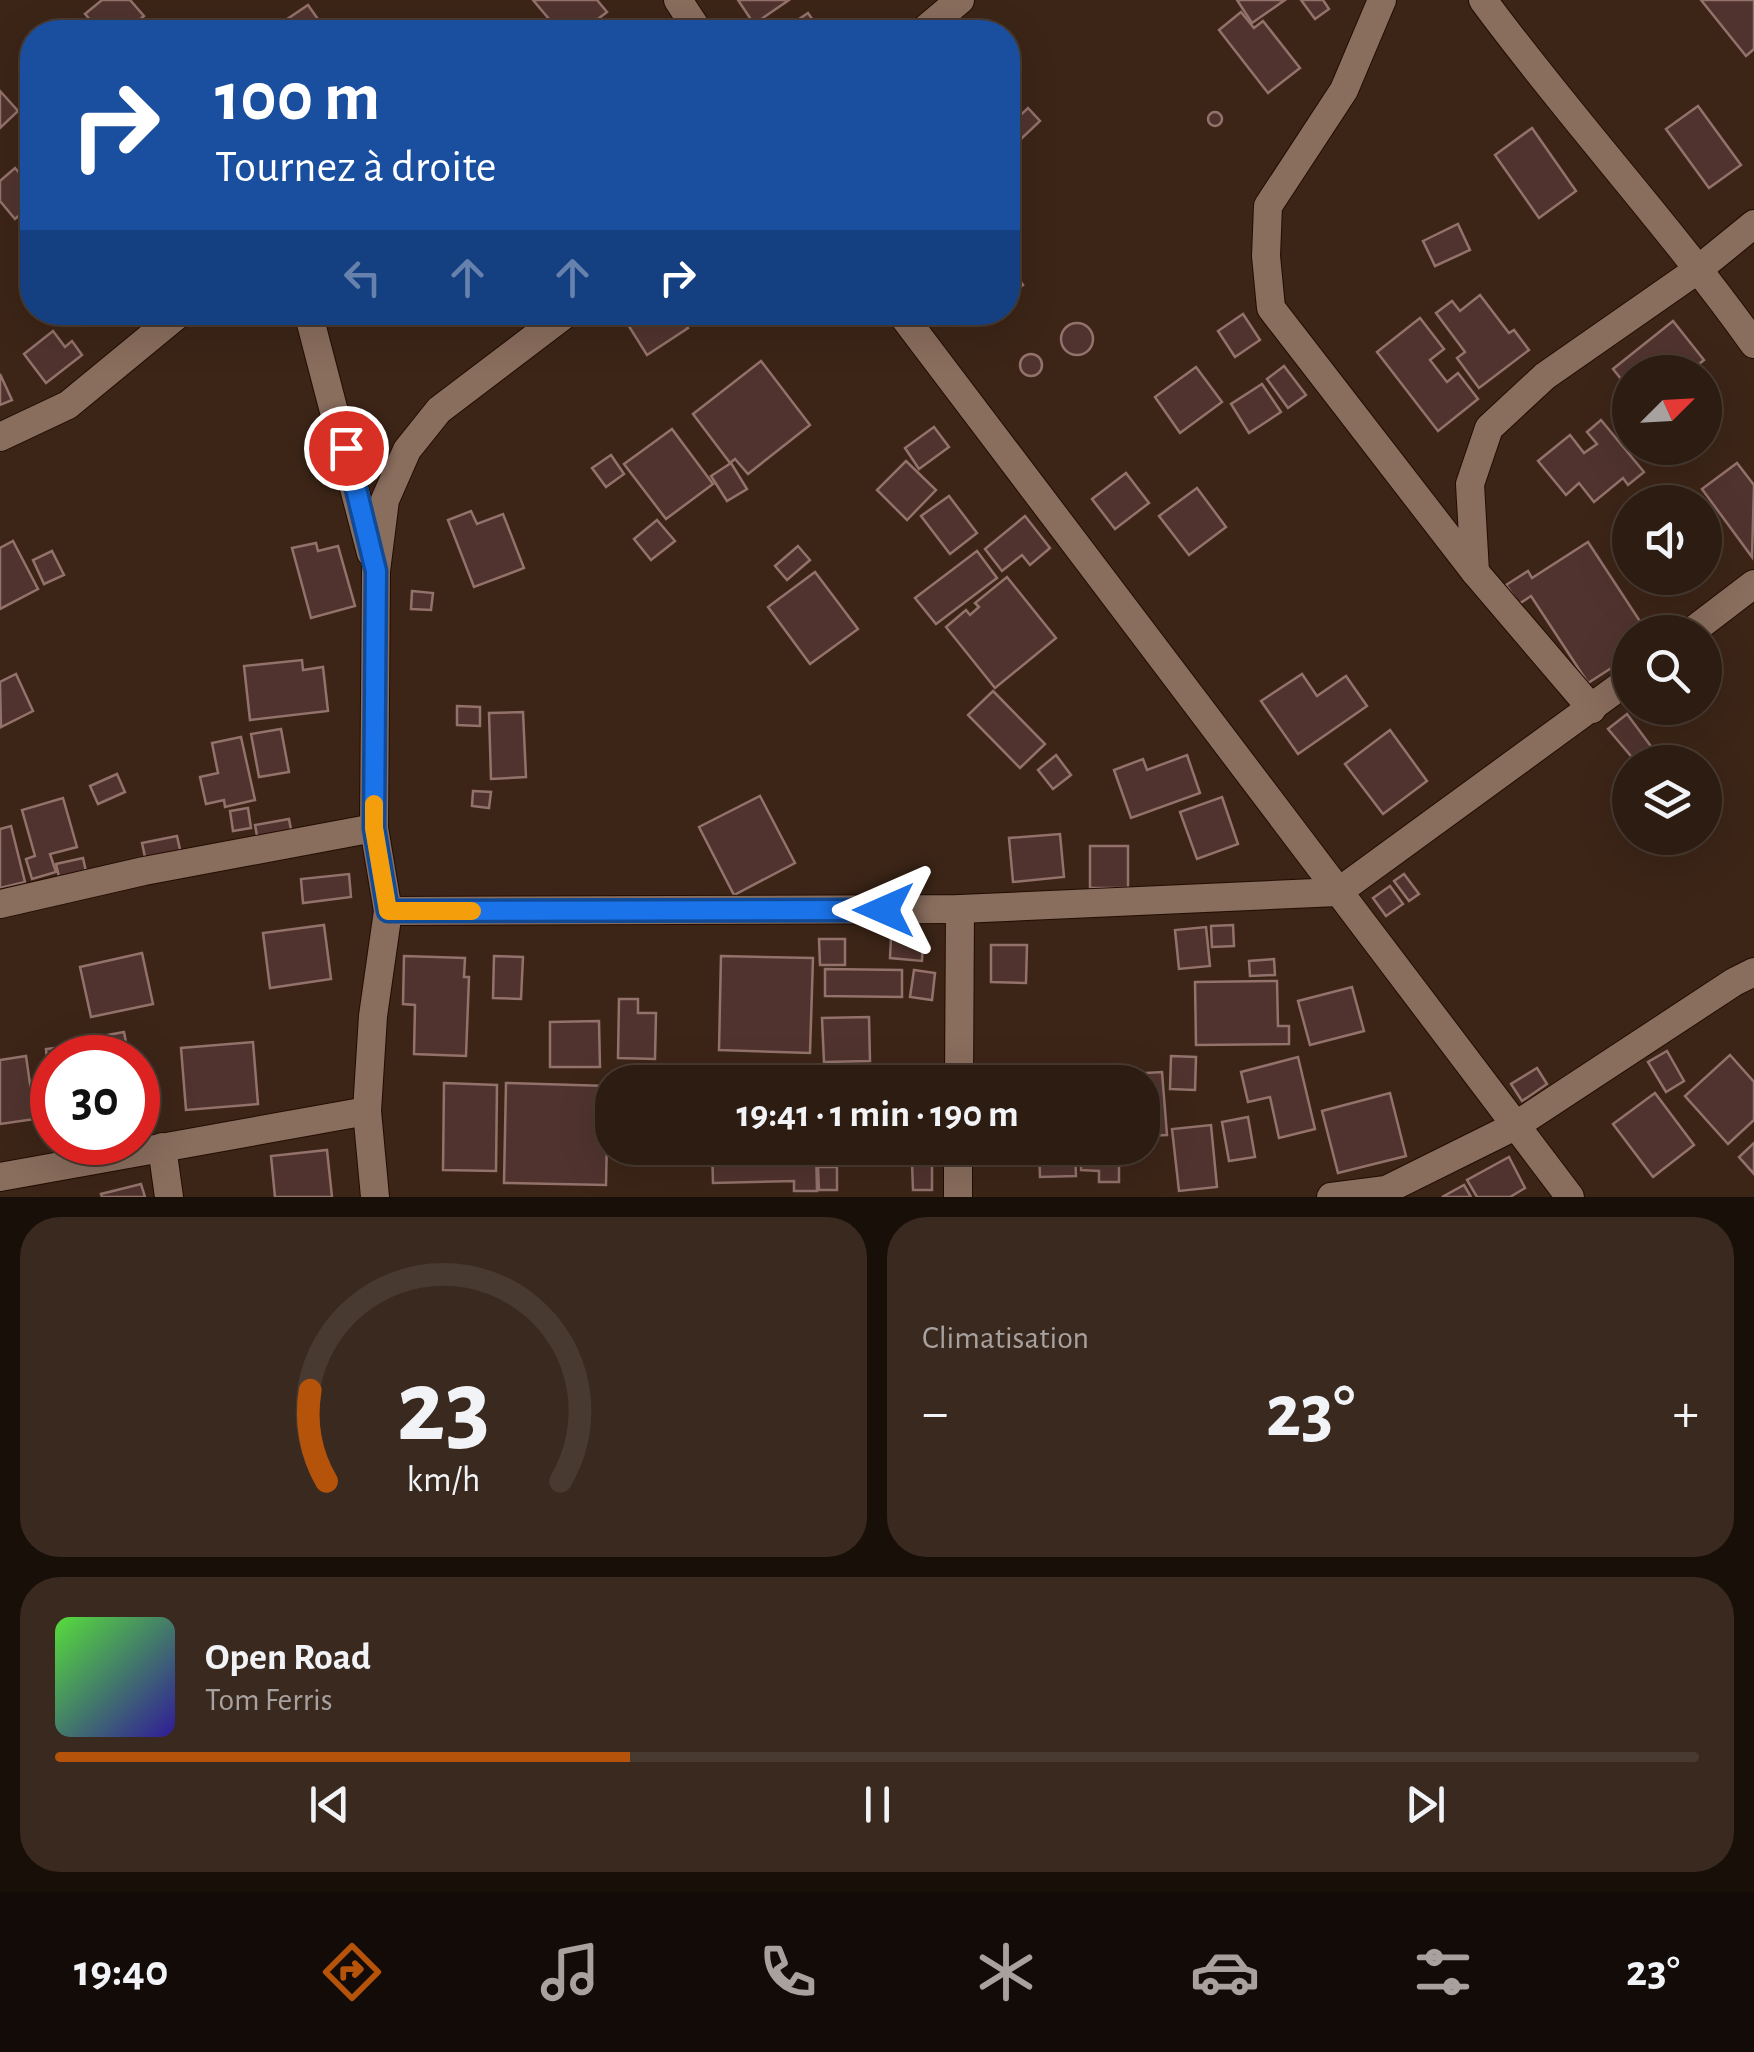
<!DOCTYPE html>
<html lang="fr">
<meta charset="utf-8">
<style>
body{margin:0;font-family:"Alegreya Sans",sans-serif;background:#39291f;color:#f1f3f6;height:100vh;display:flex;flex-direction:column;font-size:38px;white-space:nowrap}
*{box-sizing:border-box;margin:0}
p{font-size:32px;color:#a7a19f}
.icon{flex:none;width:55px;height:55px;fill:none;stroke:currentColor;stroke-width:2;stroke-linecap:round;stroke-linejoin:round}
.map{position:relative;height:1197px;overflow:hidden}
.side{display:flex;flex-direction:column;gap:20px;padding:20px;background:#190f09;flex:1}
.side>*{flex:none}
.banner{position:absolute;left:20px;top:20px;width:1000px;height:305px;border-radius:40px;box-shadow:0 10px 40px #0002,0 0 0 2px #483a31;background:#1a4fa0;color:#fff;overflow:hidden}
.needle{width:65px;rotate:66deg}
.fabs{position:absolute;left:1612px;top:355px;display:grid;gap:20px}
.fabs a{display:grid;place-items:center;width:110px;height:110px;border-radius:50%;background:#2d1c11;box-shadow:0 10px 40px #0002,0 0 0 2px #483a31;font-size:50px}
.speed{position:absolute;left:30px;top:1035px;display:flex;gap:20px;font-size:50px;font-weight:700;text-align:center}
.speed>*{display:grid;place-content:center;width:130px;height:130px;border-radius:50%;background:#2d1c11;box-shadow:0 10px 40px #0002,0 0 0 2px #483a31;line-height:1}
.speed .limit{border:15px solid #d22;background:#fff;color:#111}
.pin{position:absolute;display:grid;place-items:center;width:85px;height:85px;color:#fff;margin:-42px;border:5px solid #fff;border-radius:50%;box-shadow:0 2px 10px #0007}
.me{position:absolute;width:110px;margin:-55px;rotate:270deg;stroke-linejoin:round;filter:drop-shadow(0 0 8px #0008)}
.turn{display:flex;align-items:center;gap:35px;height:210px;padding:0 30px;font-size:45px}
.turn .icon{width:130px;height:130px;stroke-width:2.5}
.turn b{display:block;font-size:70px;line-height:85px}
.lanes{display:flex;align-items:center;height:95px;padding:0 30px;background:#0003;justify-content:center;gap:50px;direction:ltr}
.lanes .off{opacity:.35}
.big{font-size:75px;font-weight:700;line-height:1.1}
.side .widget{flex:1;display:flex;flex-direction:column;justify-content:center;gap:15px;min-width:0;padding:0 35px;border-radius:40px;background:#39291f}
.side .dial{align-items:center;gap:0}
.dial svg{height:260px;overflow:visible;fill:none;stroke:#483a31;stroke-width:7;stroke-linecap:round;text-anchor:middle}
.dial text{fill:#f1f3f6;stroke:none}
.song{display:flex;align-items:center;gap:30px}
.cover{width:120px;height:120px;border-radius:15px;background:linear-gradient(135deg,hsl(110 70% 55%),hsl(250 70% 35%))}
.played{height:10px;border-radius:5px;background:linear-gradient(90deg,#b45309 35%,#483a31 35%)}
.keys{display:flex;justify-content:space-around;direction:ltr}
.heat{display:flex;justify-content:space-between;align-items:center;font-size:55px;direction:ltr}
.side .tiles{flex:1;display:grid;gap:20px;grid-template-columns:1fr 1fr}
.widget:last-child{grid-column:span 2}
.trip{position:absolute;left:595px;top:1065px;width:565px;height:100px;border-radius:40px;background:#2d1c11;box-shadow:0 10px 40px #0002,0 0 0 2px #483a31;font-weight:700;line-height:100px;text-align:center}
.menu{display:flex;height:160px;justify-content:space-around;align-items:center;background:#120b07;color:#a7a19f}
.menu .icon{width:70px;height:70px}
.menu .active{color:#b45309}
.menu b{font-size:45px;color:#f1f3f6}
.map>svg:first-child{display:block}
.building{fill:#50332e;stroke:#93726b;stroke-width:2.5}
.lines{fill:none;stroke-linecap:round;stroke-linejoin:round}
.minor-casing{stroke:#220d02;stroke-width:30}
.minor{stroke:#896d5d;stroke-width:28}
.route-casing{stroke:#114b97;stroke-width:25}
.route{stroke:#1a73e8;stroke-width:18}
.slow{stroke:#f59e0b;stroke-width:18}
</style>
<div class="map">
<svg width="1754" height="1197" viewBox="0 0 1754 1197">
<rect width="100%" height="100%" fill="#3c2517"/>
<g class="building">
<path d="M 102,0 L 130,0 L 144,16 L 124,32 L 101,32 L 85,14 Z"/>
<path d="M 533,0 L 597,0 L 607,12 L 581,32 L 560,32 Z"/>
<path d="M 738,0 L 789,0 L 754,24 Z"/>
<path d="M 1237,0 L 1285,0 L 1252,23 Z"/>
<path d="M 1301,0 L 1323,0 L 1329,9 L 1315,19 Z"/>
<path d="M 1701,0 L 1754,0 L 1754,49 L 1746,56 Z"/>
<path d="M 308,5 L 327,32 L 268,32 Z"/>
<path d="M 1241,12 L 1254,28 L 1263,21 L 1300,68 L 1268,93 L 1219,30 Z"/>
<path d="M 808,13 L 821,32 L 780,32 Z"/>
<path d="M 0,91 L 18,111 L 0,128 Z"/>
<path d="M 1698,106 L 1741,165 L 1709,188 L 1666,129 Z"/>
<path d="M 1028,108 L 1040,121 L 1021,139 L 1009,126 Z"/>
<circle cx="1215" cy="119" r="7"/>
<path d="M 1532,128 L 1576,191 L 1539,218 L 1495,155 Z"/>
<path d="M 1008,131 L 1018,145 L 1008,153 Z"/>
<path d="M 15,168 L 32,188 L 32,204 L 15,219 L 0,201 L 0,181 Z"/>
<path d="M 1458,224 L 1470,250 L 1435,266 L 1423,241 Z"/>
<path d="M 1008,264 L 1023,285 L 1008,296 Z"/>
<path d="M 1480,295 L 1509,333 L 1514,330 L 1529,350 L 1479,388 L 1457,358 L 1465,352 L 1436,313 L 1452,301 L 1460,311 Z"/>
<path d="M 620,312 L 679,312 L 688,328 L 647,355 Z"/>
<path d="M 1243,314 L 1260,340 L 1235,357 L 1218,331 Z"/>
<path d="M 1420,318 L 1444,349 L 1430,360 L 1447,382 L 1458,373 L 1478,399 L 1438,431 L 1377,352 Z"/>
<path d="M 1673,321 L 1704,360 L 1689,372 L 1630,372 L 1630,390 L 1613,369 Z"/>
<circle cx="1077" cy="339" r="16"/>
<path d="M 53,331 L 65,347 L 72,341 L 82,355 L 46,383 L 24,354 Z"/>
<circle cx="1031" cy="365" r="11"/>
<path d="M 761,361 L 810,425 L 748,474 L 735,459 L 730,463 L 693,414 Z"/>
<path d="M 1284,366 L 1306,395 L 1288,408 L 1267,379 Z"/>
<path d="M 1196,367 L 1222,402 L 1180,433 L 1155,397 Z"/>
<path d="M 0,374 L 12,400 L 0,405 Z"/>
<path d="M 1262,384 L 1281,412 L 1249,433 L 1231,404 Z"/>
<path d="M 1601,420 L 1644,472 L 1628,485 L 1623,478 L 1594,502 L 1579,483 L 1566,495 L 1538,461 L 1570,435 L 1584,453 L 1597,444 L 1587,432 Z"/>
<path d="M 934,427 L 949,447 L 919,469 L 905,448 Z"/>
<path d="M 672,429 L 713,484 L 666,519 L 624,464 Z"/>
<path d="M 1648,448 L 1670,448 L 1654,457 Z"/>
<path d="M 611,455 L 624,474 L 606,487 L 592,468 Z"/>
<path d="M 906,461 L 936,490 L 907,520 L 877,490 Z"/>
<path d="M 731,463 L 747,489 L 727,501 L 711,476 Z"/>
<path d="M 1737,463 L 1754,485 L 1752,557 L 1702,489 Z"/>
<path d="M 1126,473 L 1149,503 L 1115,529 L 1092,499 Z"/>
<path d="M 1197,488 L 1226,527 L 1189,555 L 1159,516 Z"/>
<path d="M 949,496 L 977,533 L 950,554 L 921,516 Z"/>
<path d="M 471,511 L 477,524 L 503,514 L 524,568 L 474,587 L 448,520 Z"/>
<path d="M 1025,516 L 1050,548 L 1030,565 L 1022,555 L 1002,571 L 985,549 Z"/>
<path d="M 657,520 L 675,541 L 651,560 L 634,539 Z"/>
<path d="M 13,541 L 38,589 L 0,609 L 0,548 Z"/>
<path d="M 1588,542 L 1647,632 L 1630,632 L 1630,656 L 1588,683 L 1531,596 L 1519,604 L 1506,585 L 1528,571 L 1532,578 Z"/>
<path d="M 316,543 L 318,551 L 338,546 L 355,606 L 311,618 L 292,548 Z"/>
<path d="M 798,546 L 810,560 L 787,580 L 775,566 Z"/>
<path d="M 52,551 L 64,575 L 44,584 L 33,560 Z"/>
<path d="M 977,551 L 997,578 L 936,624 L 915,598 Z"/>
<path d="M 815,572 L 858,629 L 810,664 L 768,607 Z"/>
<path d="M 1007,577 L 1056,638 L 995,688 L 946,627 L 966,610 L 970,615 L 979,607 L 975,603 Z"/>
<path d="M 412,591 L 433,593 L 431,610 L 411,609 Z"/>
<path d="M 302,660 L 303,670 L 323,667 L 328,711 L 250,720 L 244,666 Z"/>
<path d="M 16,674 L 33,711 L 1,727 L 0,682 Z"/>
<path d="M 1302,674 L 1317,696 L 1346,676 L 1367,706 L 1298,754 L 1261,701 Z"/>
<path d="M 993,691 L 1045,744 L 1020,768 L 968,715 Z"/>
<path d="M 457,706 L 480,707 L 480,726 L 457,725 Z"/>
<path d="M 523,712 L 526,777 L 491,779 L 489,713 Z"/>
<path d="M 1627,714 L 1653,749 L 1636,762 L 1608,729 Z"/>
<path d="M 281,729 L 289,772 L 259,777 L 251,734 Z"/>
<path d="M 1390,730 L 1427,781 L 1383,814 L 1345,764 Z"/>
<path d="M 241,737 L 255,800 L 225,807 L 224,800 L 206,804 L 200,777 L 218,773 L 212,743 Z"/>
<path d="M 1056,755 L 1071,775 L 1053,789 L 1038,770 Z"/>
<path d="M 1187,755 L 1200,793 L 1131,818 L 1114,770 L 1143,759 L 1147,770 Z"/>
<path d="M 117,774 L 125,792 L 98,804 L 90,786 Z"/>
<path d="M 473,791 L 491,792 L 489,808 L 472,806 Z"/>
<path d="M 760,796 L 795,863 L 734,895 L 699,827 Z"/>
<path d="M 1222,797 L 1238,844 L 1197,859 L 1180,812 Z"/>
<path d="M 63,798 L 77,847 L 50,854 L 56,872 L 32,879 L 26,859 L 35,856 L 22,810 Z"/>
<path d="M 248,808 L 251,828 L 233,831 L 230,811 Z"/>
<path d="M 289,819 L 292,835 L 258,841 L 255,825 Z"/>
<path d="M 11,826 L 25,882 L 0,888 L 0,829 Z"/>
<path d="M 1060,834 L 1064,877 L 1013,882 L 1009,838 Z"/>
<path d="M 177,836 L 181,854 L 146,862 L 142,843 Z"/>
<rect x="1090" y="846" width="38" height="42"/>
<path d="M 83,858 L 87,876 L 60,881 L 56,864 Z"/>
<path d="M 349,874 L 351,897 L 303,903 L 301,879 Z"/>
<path d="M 1404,874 L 1419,894 L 1409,901 L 1394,881 Z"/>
<path d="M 1390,886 L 1403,904 L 1386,916 L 1373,898 Z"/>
<path d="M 324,925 L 331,979 L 270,988 L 263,933 Z"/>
<path d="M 1233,925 L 1234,946 L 1212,947 L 1211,926 Z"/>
<path d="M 1206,927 L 1210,966 L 1179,969 L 1175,930 Z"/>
<path d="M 891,937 L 923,938 L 922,961 L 890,958 Z"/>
<path d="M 819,939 L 845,939 L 845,965 L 820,965 Z"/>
<path d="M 991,945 L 1027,945 L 1026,983 L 991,982 Z"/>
<path d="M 142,953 L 153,1004 L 91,1017 L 80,967 Z"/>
<path d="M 404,956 L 465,958 L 464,977 L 469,977 L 466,1056 L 414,1054 L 415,1005 L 403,1004 Z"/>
<path d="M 494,956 L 523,957 L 521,999 L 493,998 Z"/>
<path d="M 721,956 L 813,958 L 810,1053 L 719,1050 Z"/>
<path d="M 1274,959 L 1275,975 L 1250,976 L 1249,961 Z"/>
<path d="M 825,969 L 902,970 L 902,997 L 825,996 Z"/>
<path d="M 914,970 L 935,973 L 932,1000 L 910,997 Z"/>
<path d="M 1277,981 L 1278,1026 L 1289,1026 L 1289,1044 L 1196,1045 L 1195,982 Z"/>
<path d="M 1352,987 L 1364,1031 L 1310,1045 L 1298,1001 Z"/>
<path d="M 619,999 L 638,999 L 638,1013 L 656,1013 L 655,1059 L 618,1058 Z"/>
<path d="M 869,1017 L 870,1061 L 824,1062 L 822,1018 Z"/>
<path d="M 599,1021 L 600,1067 L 550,1067 L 550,1022 Z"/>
<path d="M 124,1032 L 129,1058 L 78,1058 L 75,1041 Z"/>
<path d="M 253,1042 L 258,1104 L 186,1110 L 181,1048 Z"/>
<path d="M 73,1046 L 74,1058 L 52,1058 L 52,1109 L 46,1049 Z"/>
<path d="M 1667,1051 L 1684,1081 L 1666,1092 L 1648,1062 Z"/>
<path d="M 1730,1055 L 1754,1082 L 1754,1120 L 1728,1144 L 1685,1096 Z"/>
<path d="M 26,1056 L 35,1119 L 0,1124 L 0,1060 Z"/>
<path d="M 1171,1056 L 1196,1057 L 1195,1090 L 1170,1089 Z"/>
<path d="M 1298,1057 L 1315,1129 L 1279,1138 L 1270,1097 L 1248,1102 L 1241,1072 Z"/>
<path d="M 1537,1068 L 1547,1084 L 1522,1101 L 1511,1084 Z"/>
<path d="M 1162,1072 L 1167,1135 L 1142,1136 L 1142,1082 L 1095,1082 L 1094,1076 Z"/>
<path d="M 927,1076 L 928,1082 L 825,1082 Z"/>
<path d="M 444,1083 L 497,1085 L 496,1171 L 443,1170 Z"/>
<path d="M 506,1083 L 608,1086 L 606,1185 L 504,1183 Z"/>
<path d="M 1390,1093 L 1406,1156 L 1338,1173 L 1322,1111 Z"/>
<path d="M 1655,1093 L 1694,1145 L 1653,1177 L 1613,1124 Z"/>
<path d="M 1248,1117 L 1255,1157 L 1229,1161 L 1222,1122 Z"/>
<path d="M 1211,1125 L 1217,1187 L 1179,1191 L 1172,1129 Z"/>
<path d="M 1754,1143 L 1754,1174 L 1739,1157 Z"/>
<path d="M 712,1148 L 816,1148 L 817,1191 L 794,1191 L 794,1181 L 713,1183 Z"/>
<path d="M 829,1148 L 932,1148 L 932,1152 L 830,1158 Z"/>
<path d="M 1039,1148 L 1075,1148 L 1076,1176 L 1040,1177 Z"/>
<path d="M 1081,1148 L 1119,1148 L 1119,1182 L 1099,1182 L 1099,1171 L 1081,1170 Z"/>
<path d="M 327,1150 L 332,1197 L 275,1197 L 271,1156 Z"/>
<path d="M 1509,1157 L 1525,1188 L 1510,1197 L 1477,1197 L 1467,1180 Z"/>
<path d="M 912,1163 L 932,1163 L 932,1190 L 913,1190 Z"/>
<path d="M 818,1167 L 837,1167 L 837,1190 L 819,1190 Z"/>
<path d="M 141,1184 L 145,1197 L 102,1197 L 101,1194 Z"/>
<path d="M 1464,1185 L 1471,1197 L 1442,1197 Z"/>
</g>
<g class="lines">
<g class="minor-casing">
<g id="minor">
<path d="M 678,0 L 699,32"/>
<path d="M 1382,0 L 1344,90 L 1268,206 L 1266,256 L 1271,308 L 1475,572 L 1592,709"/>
<path d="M 1483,0 C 1570,118 1669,225 1754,344"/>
<path d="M 922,32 L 960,0"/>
<path d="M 308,312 L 371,553"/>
<path d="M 900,312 L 1570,1197"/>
<path d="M 0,437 L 68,405 L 181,312"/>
<path d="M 1475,572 L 1470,484 L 1489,428 L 1545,376 L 1700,268 L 1754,224"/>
<path d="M 1691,632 L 1754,584"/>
<path d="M 0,904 L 144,871 L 374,828"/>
<path d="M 388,911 L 960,909 L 1338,892 L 1630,679"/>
<path d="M 959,1082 L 960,909"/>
<path d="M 162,1147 L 169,1197"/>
<path d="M 0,1177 L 367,1111"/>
<path d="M 375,1197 L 367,1111 L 373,1016 L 388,911 L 374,828 L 376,571 L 385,500 L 407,450 L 439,410 L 568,312"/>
<path d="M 958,1197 L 958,1148"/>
<path d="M 1331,1197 L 1386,1190 L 1515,1126 L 1734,982 L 1754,972"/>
</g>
</g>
<use href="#minor" class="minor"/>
</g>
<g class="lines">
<g class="route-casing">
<path id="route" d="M 346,448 L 376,571 L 374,828 L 388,911 L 884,910"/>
</g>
<use href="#route" class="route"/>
<path class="slow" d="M 374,804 L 374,828 L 388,911 L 472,911"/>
</g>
</svg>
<div class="fabs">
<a><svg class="needle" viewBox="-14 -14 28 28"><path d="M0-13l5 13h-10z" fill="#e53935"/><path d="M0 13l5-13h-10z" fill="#a7a19f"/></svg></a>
<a><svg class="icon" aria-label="sound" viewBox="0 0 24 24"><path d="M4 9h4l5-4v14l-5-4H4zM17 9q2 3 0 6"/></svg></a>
<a><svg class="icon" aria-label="search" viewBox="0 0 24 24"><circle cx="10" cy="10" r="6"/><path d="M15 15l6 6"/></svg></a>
<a><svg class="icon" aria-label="layers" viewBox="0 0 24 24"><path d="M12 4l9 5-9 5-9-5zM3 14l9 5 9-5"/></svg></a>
</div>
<div class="speed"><div class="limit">30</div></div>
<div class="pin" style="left:346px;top:448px;background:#d93025"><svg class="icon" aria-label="arrive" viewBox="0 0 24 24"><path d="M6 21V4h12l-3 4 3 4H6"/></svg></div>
<svg class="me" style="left:884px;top:910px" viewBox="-20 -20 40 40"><path d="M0-17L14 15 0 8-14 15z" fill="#1a73e8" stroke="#fff" stroke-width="4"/></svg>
<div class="trip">19:41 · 1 min · 190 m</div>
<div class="banner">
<div class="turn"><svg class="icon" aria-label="right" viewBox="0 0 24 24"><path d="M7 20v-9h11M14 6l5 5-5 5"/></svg><div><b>100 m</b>Tournez à droite</div></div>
<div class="lanes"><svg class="icon off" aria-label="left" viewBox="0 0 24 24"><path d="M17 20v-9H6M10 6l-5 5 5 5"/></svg><svg class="icon off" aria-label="ahead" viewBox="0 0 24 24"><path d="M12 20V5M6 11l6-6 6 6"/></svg><svg class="icon off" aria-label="ahead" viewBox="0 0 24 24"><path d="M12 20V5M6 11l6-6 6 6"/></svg><svg class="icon" aria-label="right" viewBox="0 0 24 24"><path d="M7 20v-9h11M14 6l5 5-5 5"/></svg></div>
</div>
</div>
<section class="side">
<div class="tiles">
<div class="widget dial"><svg viewBox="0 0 100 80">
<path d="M14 69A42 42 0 1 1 86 69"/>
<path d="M14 69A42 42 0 0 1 9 41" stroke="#b45309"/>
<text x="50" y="56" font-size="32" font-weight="700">23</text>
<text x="50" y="72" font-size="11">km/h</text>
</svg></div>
<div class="widget"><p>Climatisation</p>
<div class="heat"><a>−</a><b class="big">23°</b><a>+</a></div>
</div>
<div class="widget">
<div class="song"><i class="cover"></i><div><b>Open Road</b><p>Tom Ferris</p></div></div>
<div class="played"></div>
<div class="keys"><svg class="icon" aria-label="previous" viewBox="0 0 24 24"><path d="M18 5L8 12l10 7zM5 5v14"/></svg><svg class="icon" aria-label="pause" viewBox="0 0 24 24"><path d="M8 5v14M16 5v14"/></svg><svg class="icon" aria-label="next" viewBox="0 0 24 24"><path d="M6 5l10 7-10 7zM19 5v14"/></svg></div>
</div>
</div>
</section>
<nav class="menu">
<b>19:40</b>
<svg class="icon active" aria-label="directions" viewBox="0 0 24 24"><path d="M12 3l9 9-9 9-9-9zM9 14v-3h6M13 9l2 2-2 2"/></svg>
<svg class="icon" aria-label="music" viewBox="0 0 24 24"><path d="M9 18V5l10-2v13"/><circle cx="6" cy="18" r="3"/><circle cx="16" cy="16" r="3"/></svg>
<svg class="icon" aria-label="phone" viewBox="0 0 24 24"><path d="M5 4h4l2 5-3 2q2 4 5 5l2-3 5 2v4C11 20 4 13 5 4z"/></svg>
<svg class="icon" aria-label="climate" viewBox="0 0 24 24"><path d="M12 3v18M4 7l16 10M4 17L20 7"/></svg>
<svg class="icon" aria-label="car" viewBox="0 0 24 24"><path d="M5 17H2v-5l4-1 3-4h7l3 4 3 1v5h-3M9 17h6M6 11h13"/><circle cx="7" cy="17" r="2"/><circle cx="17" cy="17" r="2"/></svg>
<svg class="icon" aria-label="filters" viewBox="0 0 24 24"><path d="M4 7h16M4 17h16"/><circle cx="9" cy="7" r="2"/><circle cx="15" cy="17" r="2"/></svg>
<b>23°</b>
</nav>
